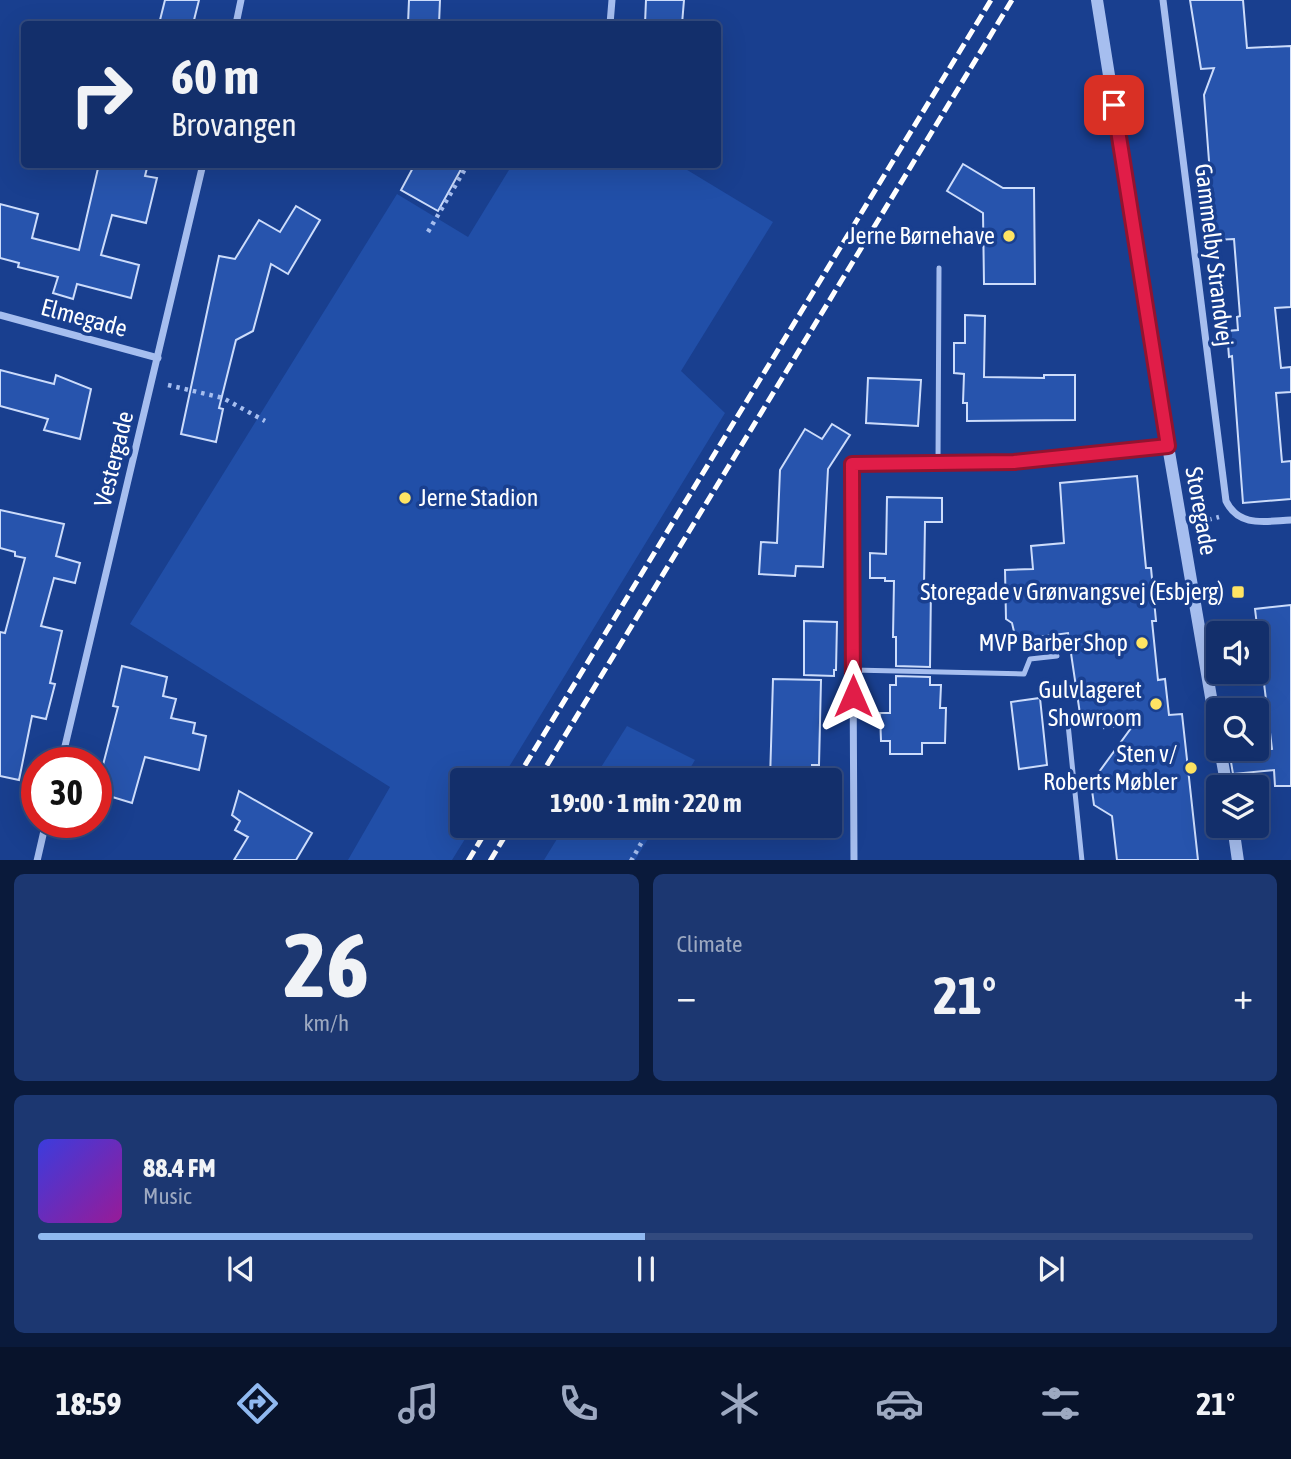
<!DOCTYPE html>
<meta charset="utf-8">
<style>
body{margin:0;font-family:"Asap Condensed",sans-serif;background:#1c3771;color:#f1f3f6;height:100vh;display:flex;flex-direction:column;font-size:26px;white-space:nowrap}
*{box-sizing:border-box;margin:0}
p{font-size:23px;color:#9da9c1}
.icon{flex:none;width:38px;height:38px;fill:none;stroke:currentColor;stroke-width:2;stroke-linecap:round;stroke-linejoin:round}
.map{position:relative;height:860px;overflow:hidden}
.side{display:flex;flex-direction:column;gap:14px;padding:14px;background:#0a1a3b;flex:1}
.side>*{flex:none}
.banner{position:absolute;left:21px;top:21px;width:700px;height:147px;border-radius:7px;box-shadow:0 7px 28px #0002,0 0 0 2px #324a7e;background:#132f6b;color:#f1f3f6;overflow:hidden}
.buttons{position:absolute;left:1206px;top:621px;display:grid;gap:14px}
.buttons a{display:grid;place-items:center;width:63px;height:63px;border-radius:7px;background:#132f6b;box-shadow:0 7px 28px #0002,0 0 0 2px #324a7e;font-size:35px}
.speed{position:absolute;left:21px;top:747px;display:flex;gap:14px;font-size:35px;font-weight:700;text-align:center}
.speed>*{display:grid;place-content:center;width:91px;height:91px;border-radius:50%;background:#132f6b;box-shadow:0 7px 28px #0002,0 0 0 2px #324a7e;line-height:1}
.speed .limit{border:10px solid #d22;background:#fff;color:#111}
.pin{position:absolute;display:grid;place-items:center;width:60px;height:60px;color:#fff;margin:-30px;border-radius:14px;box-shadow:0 4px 10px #0006}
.me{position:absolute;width:77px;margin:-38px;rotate:0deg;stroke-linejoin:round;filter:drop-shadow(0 0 5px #0008)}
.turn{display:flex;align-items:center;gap:24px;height:147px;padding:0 35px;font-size:32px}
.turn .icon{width:91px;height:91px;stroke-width:2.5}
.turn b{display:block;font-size:49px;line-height:60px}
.big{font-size:52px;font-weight:700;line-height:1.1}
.side .tile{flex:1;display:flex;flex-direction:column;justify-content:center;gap:10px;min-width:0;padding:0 24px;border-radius:10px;background:#1c3771}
.side .dial{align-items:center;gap:0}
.dial b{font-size:91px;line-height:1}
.song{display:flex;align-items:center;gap:21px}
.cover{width:84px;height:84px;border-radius:10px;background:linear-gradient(135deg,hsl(240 70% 55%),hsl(300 70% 35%))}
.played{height:7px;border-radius:4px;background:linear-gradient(90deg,#90b9f0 50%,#324a7e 50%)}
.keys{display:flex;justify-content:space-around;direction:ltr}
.heat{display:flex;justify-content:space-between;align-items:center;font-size:38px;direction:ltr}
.side .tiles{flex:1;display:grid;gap:14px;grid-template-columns:1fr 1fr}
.tile:last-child{grid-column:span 2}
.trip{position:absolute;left:450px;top:768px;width:392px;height:70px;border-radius:7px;background:#132f6b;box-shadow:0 7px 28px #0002,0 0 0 2px #324a7e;font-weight:700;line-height:70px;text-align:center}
.menu{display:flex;height:112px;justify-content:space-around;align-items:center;background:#08132b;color:#9da9c1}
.menu .icon{width:49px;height:49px}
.menu .active{color:#90b9f0}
.menu b{font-size:32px;color:#f1f3f6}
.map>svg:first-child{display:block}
.green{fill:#214fa8}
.building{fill:#2754ad;stroke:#ccdcfb;stroke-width:2}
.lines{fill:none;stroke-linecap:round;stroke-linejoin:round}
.path{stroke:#a6beef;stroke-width:4.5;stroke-dasharray:3.5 5;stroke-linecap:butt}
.service{stroke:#a6beef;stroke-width:5}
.minor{stroke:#a6beef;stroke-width:7}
.tertiary{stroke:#a6beef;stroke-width:12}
.rail{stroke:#fff;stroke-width:5;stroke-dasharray:12 5;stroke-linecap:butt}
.route-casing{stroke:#92132f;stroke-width:18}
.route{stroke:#e11d48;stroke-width:12}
.poi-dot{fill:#ffe463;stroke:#193f8f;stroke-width:2.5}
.labels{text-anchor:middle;stroke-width:7;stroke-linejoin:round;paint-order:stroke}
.poi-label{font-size:24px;fill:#fff;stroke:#193f8f;text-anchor:end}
.street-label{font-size:24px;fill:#fff;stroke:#193f8f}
</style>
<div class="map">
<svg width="1291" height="861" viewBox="0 0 1291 861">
<rect width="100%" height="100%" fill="#193f8f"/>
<g class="green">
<path d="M 512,165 L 679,165 L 773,222 L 681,371 L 725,413 L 501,780 L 462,780 L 462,826 L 473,826 L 452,860 L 348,860 L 390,787 L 130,624 L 397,194 L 468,237 Z"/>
<path d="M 627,726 L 695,760 L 683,780 L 593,780 Z"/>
<path d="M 565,826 L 656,826 L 635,860 L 544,860 Z"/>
</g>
<g class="building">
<path d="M 165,0 L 199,0 L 193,24 L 159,24 Z"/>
<path d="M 409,0 L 440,0 L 439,24 L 408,24 Z"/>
<path d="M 646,0 L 684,0 L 682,24 L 645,24 Z"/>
<path d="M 1190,0 L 1243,0 L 1247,48 L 1291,46 L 1291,307 L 1275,308 L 1281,368 L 1291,367 L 1291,392 L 1276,393 L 1282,462 L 1291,461 L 1291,499 L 1243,503 L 1232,356 L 1229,357 L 1227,331 L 1238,330 L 1237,317 L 1240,316 L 1234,239 L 1215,240 L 1204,95 L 1214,68 L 1201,69 Z"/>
<path d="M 99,164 L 148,164 L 145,176 L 157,178 L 146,223 L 112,215 L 101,255 L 139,265 L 131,298 L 77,284 L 73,299 L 53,293 L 58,277 L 18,267 L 19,263 L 0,258 L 0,204 L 38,214 L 32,238 L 79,250 Z"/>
<path d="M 415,164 L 464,164 L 438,211 L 401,190 Z"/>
<path d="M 963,164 L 1003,188 L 1034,188 L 1035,284 L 984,284 L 983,213 L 947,191 Z"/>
<path d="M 296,206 L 320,220 L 288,274 L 271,264 L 253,331 L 236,340 L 219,408 L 223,409 L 216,442 L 181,434 L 219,256 L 235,259 L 259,220 L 280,232 Z"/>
<path d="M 965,315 L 985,316 L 984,377 L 1044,378 L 1044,375 L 1075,375 L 1075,420 L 967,421 L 967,403 L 963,403 L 964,374 L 954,373 L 954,343 L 965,343 Z"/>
<path d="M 0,370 L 54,384 L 56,375 L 91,389 L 80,439 L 44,430 L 48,419 L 0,406 Z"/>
<path d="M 868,378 L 921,380 L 918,426 L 866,423 Z"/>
<path d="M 832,424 L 850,435 L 828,469 L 823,567 L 796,566 L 795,576 L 759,574 L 761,542 L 777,543 L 780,470 L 805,429 L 822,439 Z"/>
<path d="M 1137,476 L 1146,568 L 1151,568 L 1156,621 L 1152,621 L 1158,680 L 1165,679 L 1169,715 L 1182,714 L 1198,860 L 1117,860 L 1112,816 L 1094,805 L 1091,783 L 1134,724 L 1104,728 L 1102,711 L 1080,714 L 1068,633 L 1016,640 L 1012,623 L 1006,619 L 1005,570 L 1033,569 L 1031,546 L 1064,543 L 1060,483 Z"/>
<path d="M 887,497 L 942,498 L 942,522 L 925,522 L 924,586 L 931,586 L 930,667 L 896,666 L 896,637 L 893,637 L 894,581 L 885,581 L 885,578 L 870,578 L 870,553 L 886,554 Z"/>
<path d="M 0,510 L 64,524 L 56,556 L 80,563 L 75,583 L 54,578 L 41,626 L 62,631 L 50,683 L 55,684 L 46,719 L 32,716 L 19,780 L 0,776 L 0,632 L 5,633 L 25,558 L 15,556 L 15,552 L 0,548 Z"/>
<path d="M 1291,605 L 1291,786 L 1275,786 L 1274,770 L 1233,774 L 1230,756 L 1272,749 L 1255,609 Z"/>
<path d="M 804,621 L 837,622 L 836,670 L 834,670 L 834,676 L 804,675 Z"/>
<path d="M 122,666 L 167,677 L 163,696 L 176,699 L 171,718 L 195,723 L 193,733 L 206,736 L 199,770 L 145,757 L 132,803 L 96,792 L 118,707 L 113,706 Z"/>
<path d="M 896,676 L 930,677 L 930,685 L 941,685 L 940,708 L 946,708 L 945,743 L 922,743 L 922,754 L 890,754 L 890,741 L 881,741 L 880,713 L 890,713 L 890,685 L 896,685 Z"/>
<path d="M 773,679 L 821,680 L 819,765 L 812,765 L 812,769 L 801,769 L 801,780 L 770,780 Z"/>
<path d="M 1040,698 L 1047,765 L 1019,769 L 1011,702 Z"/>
<path d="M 239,791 L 312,833 L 296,860 L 234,860 L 248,837 L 235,830 L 240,821 L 232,815 Z"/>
</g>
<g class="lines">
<g class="path">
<path d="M 428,232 L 468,164"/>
<path d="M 168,385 L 223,398 L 265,421"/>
<path d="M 1200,522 L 1219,517"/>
<path d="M 631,861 L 651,826"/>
</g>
<g class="service">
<path d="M 938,462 L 939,268"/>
<path d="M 853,670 L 1024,674 L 1030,659 L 1057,656"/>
<path d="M 1068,724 L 1082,861"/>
</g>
<g class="minor">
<path d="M 1163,0 L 1226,501 C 1239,528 1266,521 1291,520"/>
<path d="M 236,24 L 241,0"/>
<path d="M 610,24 L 612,0"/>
<path d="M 0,315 L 158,358"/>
<path d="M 61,763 L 203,164"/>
<path d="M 37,861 L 46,822"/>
<path d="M 854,861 L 852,464 L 1014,462 L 1168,446"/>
</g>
<g class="tertiary">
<path d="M 1097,0 L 1168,446 L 1218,738"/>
<path d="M 1220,749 L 1227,788"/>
<path d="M 1233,826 L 1238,861"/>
</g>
<g class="rail">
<path d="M 516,780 L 991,0"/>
<path d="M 538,780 L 1012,0"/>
<path d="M 468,861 L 489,826"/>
<path d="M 490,861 L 511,826"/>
</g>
</g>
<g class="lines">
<g class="route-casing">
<path id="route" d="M 853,696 L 852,464 L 1014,462 L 1168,446 L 1114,105"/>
</g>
<use href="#route" class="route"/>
</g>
<g class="poi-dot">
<circle cx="1009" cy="236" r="7"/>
<circle cx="405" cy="498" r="7"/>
<rect x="1231" y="585" width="14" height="14" rx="3.5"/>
<circle cx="1142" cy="643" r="7"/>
<circle cx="1156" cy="704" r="7"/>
<circle cx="1191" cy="768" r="7"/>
</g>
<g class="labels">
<g class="poi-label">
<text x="995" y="244">Jerne Børnehave</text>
<text x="419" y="506" text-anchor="start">Jerne Stadion</text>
<text x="1224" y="600">Storegade v Grønvangsvej (Esbjerg)</text>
<text x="1128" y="651">MVP Barber Shop</text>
<text x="1142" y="698">Gulvlageret<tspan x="1142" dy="28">Showroom</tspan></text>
<text x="1177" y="762">Sten v/<tspan x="1177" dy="28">Roberts Møbler</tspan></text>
</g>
<g class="street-label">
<text transform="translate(1214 255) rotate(83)" y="8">Gammelby Strandvej</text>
<text transform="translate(84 318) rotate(15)" y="8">Elmegade</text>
<text transform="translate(114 459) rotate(-76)" y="8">Vestergade</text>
<text transform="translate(1201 511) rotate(80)" y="8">Storegade</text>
</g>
</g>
</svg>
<div class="buttons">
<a><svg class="icon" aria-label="sound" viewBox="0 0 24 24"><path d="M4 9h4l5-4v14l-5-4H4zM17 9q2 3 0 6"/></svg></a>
<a><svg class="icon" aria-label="search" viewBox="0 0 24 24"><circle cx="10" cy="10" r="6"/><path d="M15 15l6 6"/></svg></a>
<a><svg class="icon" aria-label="layers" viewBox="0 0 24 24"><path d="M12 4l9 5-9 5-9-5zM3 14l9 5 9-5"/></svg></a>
</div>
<div class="speed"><div class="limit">30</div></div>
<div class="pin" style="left:1114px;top:105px;background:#d93025"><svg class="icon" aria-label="arrive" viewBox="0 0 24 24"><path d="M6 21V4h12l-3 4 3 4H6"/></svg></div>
<svg class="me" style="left:853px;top:696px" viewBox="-20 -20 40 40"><path d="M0-17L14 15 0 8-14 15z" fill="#e11d48" stroke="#fff" stroke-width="4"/></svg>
<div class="trip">19:00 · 1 min · 220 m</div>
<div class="banner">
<div class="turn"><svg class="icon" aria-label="right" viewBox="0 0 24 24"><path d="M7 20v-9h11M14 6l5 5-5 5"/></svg><div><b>60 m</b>Brovangen</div></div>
</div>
</div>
<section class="side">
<div class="tiles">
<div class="tile dial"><b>26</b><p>km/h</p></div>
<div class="tile"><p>Climate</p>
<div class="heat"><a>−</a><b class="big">21°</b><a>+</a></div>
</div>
<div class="tile">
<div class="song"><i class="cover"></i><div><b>88.4 FM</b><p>Music</p></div></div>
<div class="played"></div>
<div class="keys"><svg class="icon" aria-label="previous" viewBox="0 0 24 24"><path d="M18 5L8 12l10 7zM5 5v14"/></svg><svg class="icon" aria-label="pause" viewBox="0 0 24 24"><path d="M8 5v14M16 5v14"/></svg><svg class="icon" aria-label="next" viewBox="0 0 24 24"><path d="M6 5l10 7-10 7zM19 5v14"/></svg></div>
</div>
</div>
</section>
<nav class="menu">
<b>18:59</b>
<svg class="icon active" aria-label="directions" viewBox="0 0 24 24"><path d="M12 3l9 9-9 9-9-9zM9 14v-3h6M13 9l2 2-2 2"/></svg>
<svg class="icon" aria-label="music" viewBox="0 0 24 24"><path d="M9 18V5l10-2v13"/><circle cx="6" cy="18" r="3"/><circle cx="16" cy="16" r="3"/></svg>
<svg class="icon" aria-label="phone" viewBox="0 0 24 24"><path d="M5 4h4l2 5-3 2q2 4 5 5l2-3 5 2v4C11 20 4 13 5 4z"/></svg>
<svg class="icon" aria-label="climate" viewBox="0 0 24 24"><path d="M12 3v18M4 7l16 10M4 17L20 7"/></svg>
<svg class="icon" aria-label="car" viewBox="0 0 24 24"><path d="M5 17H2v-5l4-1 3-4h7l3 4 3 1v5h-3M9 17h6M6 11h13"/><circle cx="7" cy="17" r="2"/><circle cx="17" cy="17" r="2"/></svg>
<svg class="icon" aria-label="filters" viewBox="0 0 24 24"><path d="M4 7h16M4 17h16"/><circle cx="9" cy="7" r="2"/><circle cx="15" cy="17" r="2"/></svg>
<b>21°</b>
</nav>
